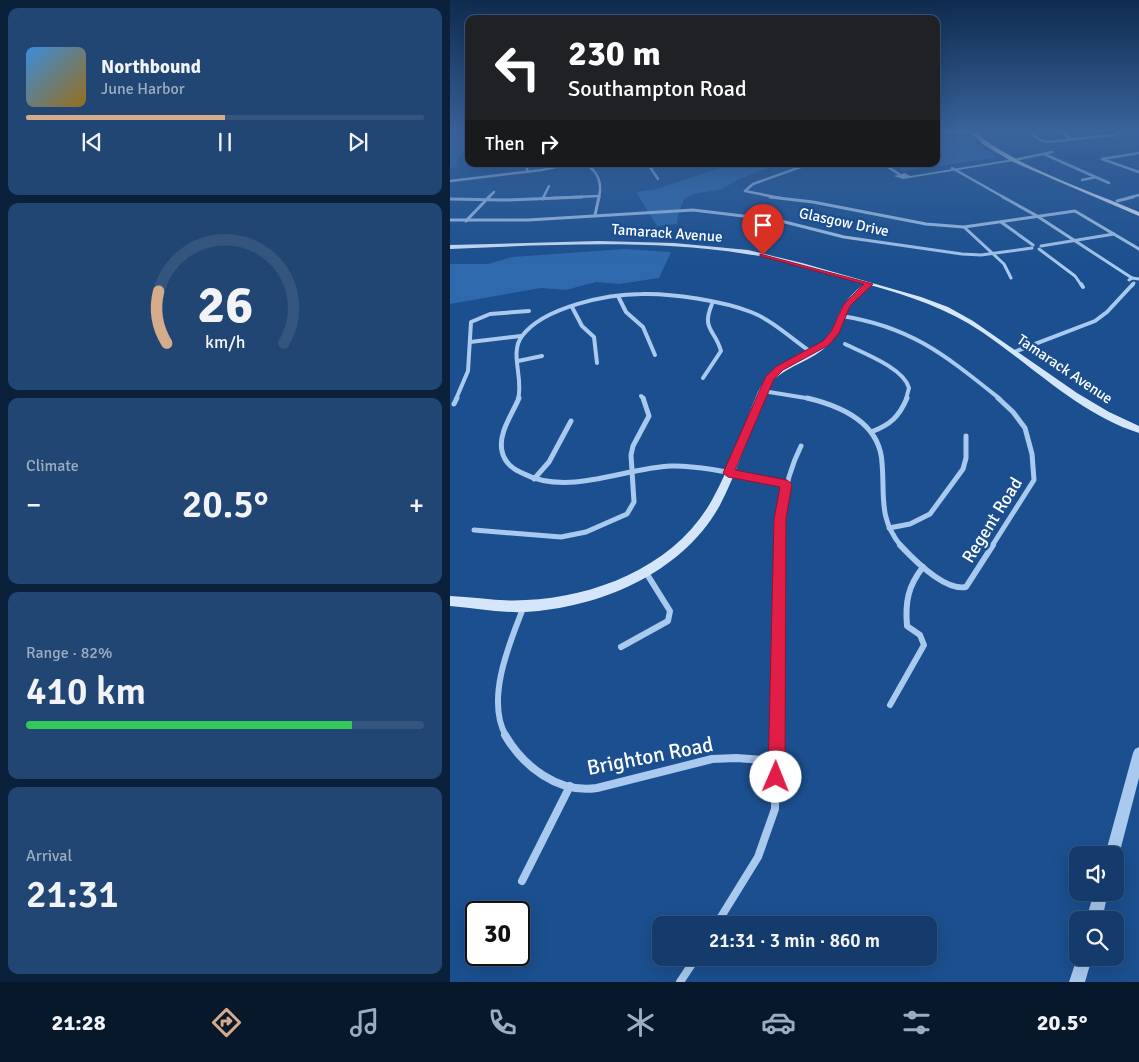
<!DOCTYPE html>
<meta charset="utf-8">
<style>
body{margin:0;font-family:Signika,sans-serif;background:#214673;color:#f1f3f6;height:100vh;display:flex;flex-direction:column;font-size:19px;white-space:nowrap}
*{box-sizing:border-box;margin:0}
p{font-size:16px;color:#9dadc1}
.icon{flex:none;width:28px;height:28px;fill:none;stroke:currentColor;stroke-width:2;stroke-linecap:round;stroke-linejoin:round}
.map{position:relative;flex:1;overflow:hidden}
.sheet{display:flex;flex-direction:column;gap:8px;padding:8px;background:#0b203b;width:450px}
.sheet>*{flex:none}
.top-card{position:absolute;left:15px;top:15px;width:475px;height:152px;border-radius:10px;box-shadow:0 5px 20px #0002,0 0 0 1px #33557e;background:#202124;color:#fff;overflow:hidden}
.fabs{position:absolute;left:619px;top:846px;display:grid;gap:10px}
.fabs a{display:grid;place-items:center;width:55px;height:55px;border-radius:10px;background:#143b6b;box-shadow:0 5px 20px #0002,0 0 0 1px #33557e;font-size:25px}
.speed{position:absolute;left:15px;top:901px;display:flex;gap:10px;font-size:25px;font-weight:700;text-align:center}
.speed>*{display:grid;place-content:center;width:65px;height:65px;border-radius:50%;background:#143b6b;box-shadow:0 5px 20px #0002,0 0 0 1px #33557e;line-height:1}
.speed .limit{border:2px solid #111;border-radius:8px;background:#fff;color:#111}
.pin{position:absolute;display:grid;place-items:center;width:42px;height:42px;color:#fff;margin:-51px -21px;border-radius:50% 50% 50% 0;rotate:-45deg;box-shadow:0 0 5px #0007}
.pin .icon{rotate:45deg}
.me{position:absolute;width:55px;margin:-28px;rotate:1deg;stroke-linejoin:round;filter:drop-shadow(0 0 4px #0008)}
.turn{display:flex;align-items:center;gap:18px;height:105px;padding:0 20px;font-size:22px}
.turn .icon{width:65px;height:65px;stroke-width:2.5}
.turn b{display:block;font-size:35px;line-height:42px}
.then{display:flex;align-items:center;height:48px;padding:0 20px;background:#0003;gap:10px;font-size:19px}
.big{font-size:38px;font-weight:600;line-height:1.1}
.sheet .card{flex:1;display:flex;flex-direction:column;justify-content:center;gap:8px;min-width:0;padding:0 18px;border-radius:10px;background:#214673}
.sheet .dial{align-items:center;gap:0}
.dial svg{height:130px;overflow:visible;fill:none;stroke:#33557e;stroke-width:7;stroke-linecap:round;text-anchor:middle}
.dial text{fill:#f1f3f6;stroke:none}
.song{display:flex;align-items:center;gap:15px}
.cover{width:60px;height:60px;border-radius:8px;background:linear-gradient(135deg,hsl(210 70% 55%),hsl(40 70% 35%))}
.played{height:5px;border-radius:2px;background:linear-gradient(90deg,#d6ab8b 50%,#33557e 50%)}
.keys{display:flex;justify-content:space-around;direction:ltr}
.heat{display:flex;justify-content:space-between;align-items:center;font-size:28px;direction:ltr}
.charge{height:8px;border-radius:4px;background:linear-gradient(90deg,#34c759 82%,#33557e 0)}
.trip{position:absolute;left:202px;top:916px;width:285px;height:50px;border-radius:10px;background:#143b6b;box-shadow:0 5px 20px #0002,0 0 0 1px #33557e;font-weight:600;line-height:50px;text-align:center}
.tabs{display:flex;height:80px;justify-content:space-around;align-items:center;background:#08182b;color:#9dadc1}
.tabs .icon{width:35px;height:35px}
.tabs .on{color:#d6ab8b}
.tabs b{font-size:22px;color:#f1f3f6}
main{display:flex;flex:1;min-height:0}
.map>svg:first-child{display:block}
.green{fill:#2e69ad}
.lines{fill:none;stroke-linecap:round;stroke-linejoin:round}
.minor-far5{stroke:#a9c9ee;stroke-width:2.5}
.minor-far4{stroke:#a9c9ee;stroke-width:3}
.minor-far3{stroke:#a9c9ee;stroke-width:4}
.minor-far2{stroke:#a9c9ee;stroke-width:5}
.minor-far1{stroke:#a9c9ee;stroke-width:6}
.minor{stroke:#a9c9ee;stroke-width:8}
.tertiary{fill:#a9c9ee;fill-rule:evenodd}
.secondary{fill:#d6e6fa;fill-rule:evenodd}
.primary{fill:#f0f6ff;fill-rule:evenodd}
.route{fill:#e11d48;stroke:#92132f}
.labels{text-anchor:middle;stroke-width:5;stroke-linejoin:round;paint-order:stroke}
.far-street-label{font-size:15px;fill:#fff;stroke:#1b4f8f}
.street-label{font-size:18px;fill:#fff;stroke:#1b4f8f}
.near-street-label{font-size:21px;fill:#fff;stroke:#1b4f8f}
</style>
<main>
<section class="sheet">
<div class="card">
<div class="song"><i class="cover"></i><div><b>Northbound</b><p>June Harbor</p></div></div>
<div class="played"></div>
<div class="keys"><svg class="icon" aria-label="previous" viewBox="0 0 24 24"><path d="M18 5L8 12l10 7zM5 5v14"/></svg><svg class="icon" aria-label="pause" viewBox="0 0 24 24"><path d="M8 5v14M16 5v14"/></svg><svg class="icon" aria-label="next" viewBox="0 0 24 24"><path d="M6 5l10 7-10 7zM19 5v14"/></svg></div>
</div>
<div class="card dial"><svg viewBox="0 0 100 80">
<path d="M14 69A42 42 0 1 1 86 69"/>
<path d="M14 69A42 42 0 0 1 9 37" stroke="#d6ab8b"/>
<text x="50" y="56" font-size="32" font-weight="700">26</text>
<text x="50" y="72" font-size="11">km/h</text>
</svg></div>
<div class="card"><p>Climate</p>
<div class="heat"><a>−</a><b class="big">20.5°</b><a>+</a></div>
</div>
<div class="card"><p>Range · 82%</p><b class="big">410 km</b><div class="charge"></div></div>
<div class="card"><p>Arrival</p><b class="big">21:31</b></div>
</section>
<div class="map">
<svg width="689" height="982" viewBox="0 0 689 982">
<rect width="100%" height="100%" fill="#1b4f8f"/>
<g class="green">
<path d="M 0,130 L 19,130 L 19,151 L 11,153 L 6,164 L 9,165 L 0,169 Z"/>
<path d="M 486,130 L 510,130 L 525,143 L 545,155 L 544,158 L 455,171 L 444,164 L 486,164 Z"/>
<path d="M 282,164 L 330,164 L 289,179 L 272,189 L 244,194 L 234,199 L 228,214 L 227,224 L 207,226 L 186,192 L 207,189 Z"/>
<path d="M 174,249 L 221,252 L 209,278 L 169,284 L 146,282 L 116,290 L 91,288 L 0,304 L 0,264 L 38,264 L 62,257 Z"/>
</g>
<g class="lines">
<g class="minor-far5">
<path d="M 575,130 L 590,140 L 597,142 L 664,135 L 669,133 L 668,131"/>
<path d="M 610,130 L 623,140"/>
<path d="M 486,132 L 522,132"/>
<path d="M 689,153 L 652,159 L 689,172"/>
<path d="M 594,154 L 659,183"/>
<path d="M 569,159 L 602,152"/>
<path d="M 77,164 L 77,172"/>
<path d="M 136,164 C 149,173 152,183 149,198"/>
<path d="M 198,164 L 208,179"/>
<path d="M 248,164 L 253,166"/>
<path d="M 433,164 L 449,174"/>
<path d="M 502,168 L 555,198"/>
<path d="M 632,180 L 646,177"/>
<path d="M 0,181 L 92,170 L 119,164"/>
<path d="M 38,198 L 44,192"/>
<path d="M 93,198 L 99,186"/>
<path d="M 103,198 L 149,196"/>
<path d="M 330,198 L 295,191 L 303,184 L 359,164"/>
<path d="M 678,198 L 689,195"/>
</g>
<g class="minor-far4">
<path d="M 320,197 L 363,202 L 476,224 L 514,227 L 625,211 L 689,249"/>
<path d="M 553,197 L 587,216 L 682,278"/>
<path d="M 0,199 L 55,200 L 132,197"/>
<path d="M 93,199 L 94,197"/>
<path d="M 667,201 L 683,197"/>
<path d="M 145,215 L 149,197"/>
<path d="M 0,220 L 78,220 L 243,210 L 327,220 L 394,237 L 512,254 L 531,255 L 582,248"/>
<path d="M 16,221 L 39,197"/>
<path d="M 551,222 L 583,245"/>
<path d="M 514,227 L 554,264 L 561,278"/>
<path d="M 591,246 L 664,234"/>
<path d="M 589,249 L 625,276 L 632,286"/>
<path d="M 679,280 L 682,278 L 689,279"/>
<path d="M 682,286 L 684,283"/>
</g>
<g class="minor-far3">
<path d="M 631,284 L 633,287"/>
<path d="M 168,296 L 176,312 L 193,327 L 205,355"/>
<path d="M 122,307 L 132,326 L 144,337 L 147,363"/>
<path d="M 392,316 C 462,327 496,356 550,399"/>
<path d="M 20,342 L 71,336"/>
<path d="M 395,344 C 413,353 454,368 459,388 L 456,399"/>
<path d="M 564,352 L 645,321 L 657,312 L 683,284"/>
<path d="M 68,361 L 92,356"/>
<path d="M 253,378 L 271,351 C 265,329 251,330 262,304"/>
<path d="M 313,391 L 362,399"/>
<path d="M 191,396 L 194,399"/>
<path d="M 6,399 L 18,371 L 21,322 L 40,314 L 79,311"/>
<path d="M 68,399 C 74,379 59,353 72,336 C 94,307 157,294 192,294 C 221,293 273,301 301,312 C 322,320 342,339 361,352"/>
</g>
<g class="minor-far2">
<path d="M 69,398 C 62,415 48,433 52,451 C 54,462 63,469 72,473 C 118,497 173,468 221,466 C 255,465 303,478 337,484"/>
<path d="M 357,398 C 391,406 430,423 432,463 C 435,496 428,518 451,546"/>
<path d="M 4,404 L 7,398"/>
<path d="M 421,432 C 440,425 449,417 457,398"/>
<path d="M 84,479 L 99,462 L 121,421"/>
<path d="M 439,528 L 460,524 L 480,514 L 513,469 L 516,458 L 516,436"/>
<path d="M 24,530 L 111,537 L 136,532 L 177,514 L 184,502 L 181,455 L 183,446 L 199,416 L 193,398"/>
<path d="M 330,546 C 330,511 335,478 351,446"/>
<path d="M 542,546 L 584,480 L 582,454 L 575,428 L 563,412 L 548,398"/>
</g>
<g class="minor-far1">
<path d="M 450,545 C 464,560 495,591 516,587 L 543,545"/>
<path d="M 171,647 L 218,621 L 220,611 L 195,571"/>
<path d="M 440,705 L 474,645 L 470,635 L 457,626 C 455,602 458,586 473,567"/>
<path d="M 56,736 C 35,699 60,642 74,606"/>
<path d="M 326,736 L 330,545"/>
</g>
<g class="minor">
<path d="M 55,735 C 73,766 108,794 147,788 L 262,759 L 286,758 L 327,761"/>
<path d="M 72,881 L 120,786"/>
<path d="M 266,925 L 308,857 L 325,809 L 326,735"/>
<path d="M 230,982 L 246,958"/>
</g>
<g class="tertiary">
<path d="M 569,158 L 570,160 L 453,179 L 444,176 L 455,173 L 460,176 Z"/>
<path d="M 689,747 L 689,778 L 669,855 L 667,860 L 665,861 L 665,855 L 655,855 L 683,753 L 685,749 Z"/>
<path d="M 644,892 L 658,892 L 652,920 L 636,920 Z"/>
<path d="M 628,955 L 628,958 L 642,958 L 635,982 L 619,982 Z"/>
</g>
<path class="secondary" d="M 149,241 L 224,243 L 298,250 L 352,263 L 471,297 L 498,307 L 523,321 L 627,393 L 659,412 L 689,426 L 689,433 C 631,415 581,365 532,332 C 498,309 460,296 420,285 C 411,293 403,301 397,311 C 391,323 388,336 378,345 C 363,360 340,365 323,380 C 317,389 313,400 309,411 C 295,442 286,475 270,505 C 233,573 149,608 75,612 C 50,613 25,608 0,606 L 0,596 C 25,597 51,602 76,600 C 147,597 226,565 262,500 C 281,466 293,427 308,392 C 324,359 352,363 374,340 C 383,332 386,320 391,310 C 397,299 405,291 414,284 C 376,273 336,259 296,254 C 198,239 99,245 0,249 L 0,245 Z"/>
<path class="primary" d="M 518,130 L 522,130 C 566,167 636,189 689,212 L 689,216 L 561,161 L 534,145 Z"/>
</g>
<linearGradient id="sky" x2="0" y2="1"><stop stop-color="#0f2b4f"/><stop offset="0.49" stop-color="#39639b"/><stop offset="1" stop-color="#39639b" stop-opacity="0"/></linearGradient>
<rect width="689" height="267" fill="url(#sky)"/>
<path class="route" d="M 310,254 L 423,284 L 400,306 L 389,333 L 379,345 L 333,370 L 324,379 L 285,470 L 337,480 L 342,484 L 336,519 L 335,777 L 332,783 L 326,786 L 320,783 L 318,777 L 324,519 L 330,487 L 278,477 L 273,473 L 316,376 L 327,366 L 373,341 L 381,332 L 394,304 L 414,284 L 310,256 Z"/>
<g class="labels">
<g class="far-street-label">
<text transform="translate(394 222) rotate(12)" y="5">Glasgow Drive</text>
<text transform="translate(217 233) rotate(4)" y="5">Tamarack Avenue</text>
<text transform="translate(615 369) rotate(34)" y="5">Tamarack Avenue</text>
</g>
<g class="street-label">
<text transform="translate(542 520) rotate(-58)" y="6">Regent Road</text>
</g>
<g class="near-street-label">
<text transform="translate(200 756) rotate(-11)" y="7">Brighton Road</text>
</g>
</g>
</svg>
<div class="fabs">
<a><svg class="icon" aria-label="sound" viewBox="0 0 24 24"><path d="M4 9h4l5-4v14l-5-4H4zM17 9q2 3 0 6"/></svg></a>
<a><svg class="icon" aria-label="search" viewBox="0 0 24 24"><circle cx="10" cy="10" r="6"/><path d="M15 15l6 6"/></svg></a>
</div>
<div class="speed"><div class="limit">30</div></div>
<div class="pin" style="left:313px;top:255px;background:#d93025"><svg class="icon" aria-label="arrive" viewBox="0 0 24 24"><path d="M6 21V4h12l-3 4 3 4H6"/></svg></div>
<svg class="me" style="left:326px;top:777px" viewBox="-20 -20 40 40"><circle r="19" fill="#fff"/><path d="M0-13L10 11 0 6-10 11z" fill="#e11d48"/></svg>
<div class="trip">21:31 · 3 min · 860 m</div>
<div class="top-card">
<div class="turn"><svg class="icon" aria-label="left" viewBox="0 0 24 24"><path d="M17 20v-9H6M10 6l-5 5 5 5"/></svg><div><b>230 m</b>Southampton Road</div></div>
<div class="then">Then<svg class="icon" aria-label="right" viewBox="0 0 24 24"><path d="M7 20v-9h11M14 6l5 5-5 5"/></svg></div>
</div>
</div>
</main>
<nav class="tabs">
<b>21:28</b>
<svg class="icon on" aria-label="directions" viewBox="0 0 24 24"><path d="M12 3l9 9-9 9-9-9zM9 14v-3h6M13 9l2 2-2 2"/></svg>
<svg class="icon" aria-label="music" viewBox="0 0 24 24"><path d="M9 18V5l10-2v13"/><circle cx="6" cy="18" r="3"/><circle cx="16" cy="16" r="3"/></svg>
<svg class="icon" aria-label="phone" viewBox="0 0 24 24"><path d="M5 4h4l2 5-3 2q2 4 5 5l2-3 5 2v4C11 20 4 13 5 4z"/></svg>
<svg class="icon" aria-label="climate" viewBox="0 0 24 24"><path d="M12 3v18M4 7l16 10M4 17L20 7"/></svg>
<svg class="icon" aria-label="car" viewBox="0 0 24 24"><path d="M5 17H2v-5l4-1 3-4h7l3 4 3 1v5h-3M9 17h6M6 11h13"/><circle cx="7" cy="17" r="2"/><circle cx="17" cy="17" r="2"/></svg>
<svg class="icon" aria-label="filters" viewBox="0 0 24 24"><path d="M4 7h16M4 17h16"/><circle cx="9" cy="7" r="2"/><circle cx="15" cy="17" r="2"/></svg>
<b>20.5°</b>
</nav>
